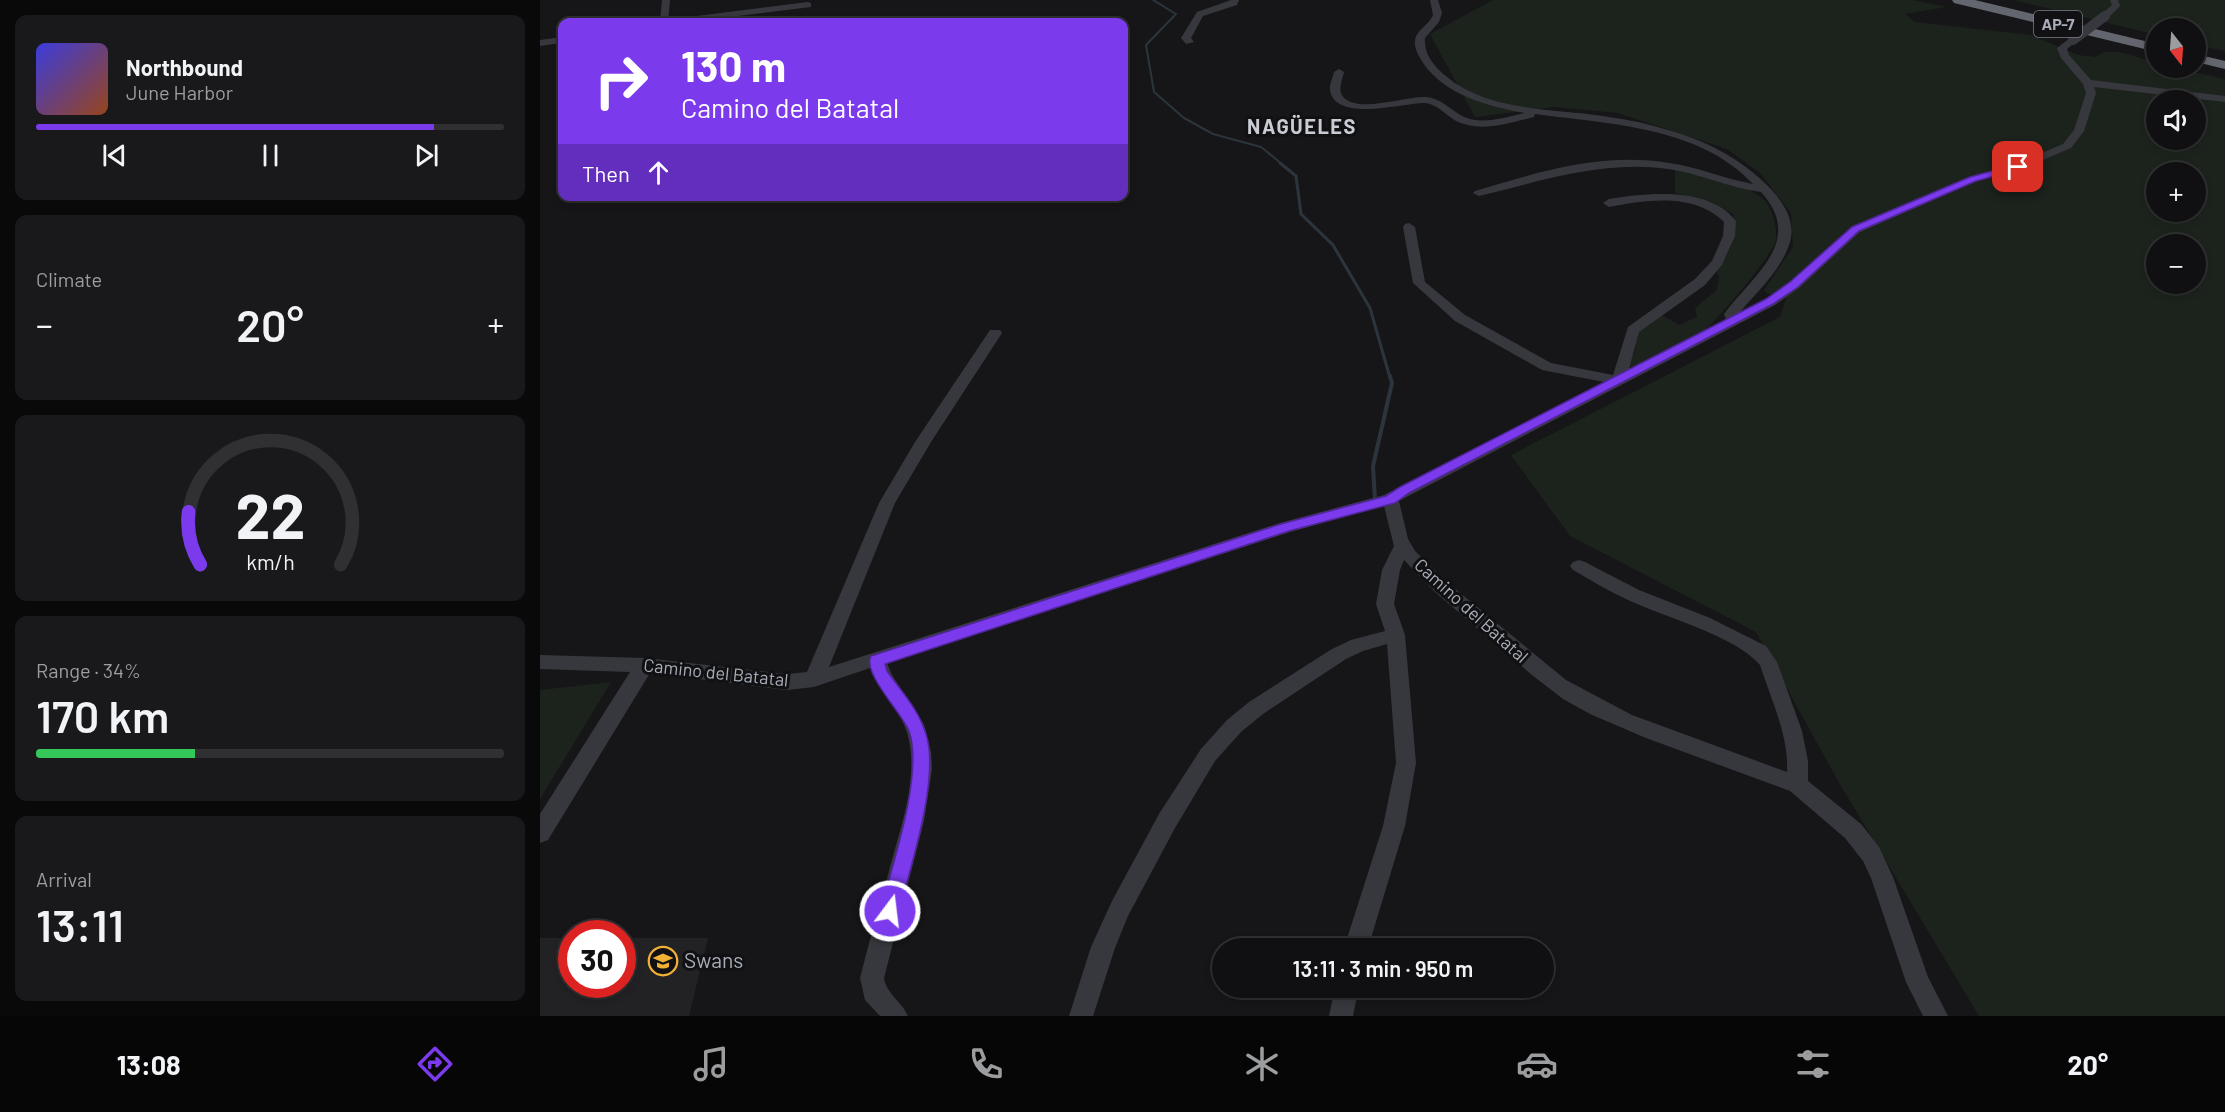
<!DOCTYPE html>
<meta charset="utf-8">
<style>
body{margin:0;font-family:Barlow,sans-serif;background:#19191b;color:#f1f3f6;height:100vh;display:flex;flex-direction:column;font-size:22px;white-space:nowrap}
*{box-sizing:border-box;margin:0}
p{font-size:20px;color:#9c9d9f}
.icon{flex:none;width:33px;height:33px;fill:none;stroke:currentColor;stroke-width:2;stroke-linecap:round;stroke-linejoin:round}
.map{position:relative;flex:1;overflow:hidden}
.panel{display:flex;flex-direction:column;gap:15px;padding:15px;background:#09090a;width:540px}
.panel>*{flex:none}
.banner{position:absolute;left:18px;top:18px;width:570px;height:183px;border-radius:12px;box-shadow:0 3px 9px #0003,0 0 0 2px #303032;background:#7c3aed;color:#fff;overflow:hidden}
.needle{width:39px;rotate:163deg}
.tools{position:absolute;left:1606px;top:18px;display:grid;gap:12px}
.tools a{display:grid;place-items:center;width:60px;height:60px;border-radius:50%;background:#101012;box-shadow:0 3px 9px #0003,0 0 0 2px #303032;font-size:30px}
.speed{position:absolute;left:18px;top:920px;display:flex;gap:12px;font-size:30px;font-weight:700;text-align:center}
.speed>*{display:grid;place-content:center;width:78px;height:78px;border-radius:50%;background:#101012;box-shadow:0 3px 9px #0003,0 0 0 2px #303032;line-height:1}
.speed .limit{border:9px solid #d22;background:#fff;color:#111}
.pin{position:absolute;display:grid;place-items:center;width:51px;height:51px;color:#fff;margin:-26px;border-radius:12px;box-shadow:0 3px 9px #0006}
.me{position:absolute;width:66px;margin:-33px;rotate:15deg;stroke-linejoin:round;filter:drop-shadow(0 0 4px #0008)}
.turn{display:flex;align-items:center;gap:21px;height:126px;padding:0 24px;font-size:27px}
.turn .icon{width:78px;height:78px;stroke-width:2.5}
.turn b{display:block;font-size:42px;line-height:51px}
.then{display:flex;align-items:center;height:57px;padding:0 24px;background:#0003;gap:12px;font-size:22px}
.big{font-size:45px;font-weight:600;line-height:1.1}
.panel .tile{flex:1;display:flex;flex-direction:column;justify-content:center;gap:9px;min-width:0;padding:0 21px;border-radius:12px;background:#19191b}
.panel .dial{align-items:center;gap:0}
.dial svg{height:156px;overflow:visible;fill:none;stroke:#303032;stroke-width:7;stroke-linecap:round;text-anchor:middle}
.dial text{fill:#f1f3f6;stroke:none}
.song{display:flex;align-items:center;gap:18px}
.cover{width:72px;height:72px;border-radius:9px;background:linear-gradient(135deg,hsl(240 70% 55%),hsl(20 70% 35%))}
.played{height:6px;border-radius:3px;background:linear-gradient(90deg,#7c3aed 85%,#303032 85%)}
.keys{display:flex;justify-content:space-around;direction:ltr}
.heat{display:flex;justify-content:space-between;align-items:center;font-size:33px;direction:ltr}
.charge{height:9px;border-radius:4px;background:linear-gradient(90deg,#34c759 34%,#303032 0)}
.trip{position:absolute;left:672px;top:938px;width:342px;height:60px;border-radius:30px;background:#101012;box-shadow:0 3px 9px #0003,0 0 0 2px #303032;font-weight:600;line-height:60px;text-align:center}
.dock{display:flex;height:96px;justify-content:space-around;align-items:center;background:#060607;color:#9c9d9f}
.dock .icon{width:42px;height:42px}
.dock .on{color:#7c3aed}
.dock b{font-size:27px;color:#f1f3f6}
main{display:flex;flex:1;min-height:0}
.map>svg:first-child{display:block}
.built{fill:#222225}
.green{fill:#1c231d;fill-rule:evenodd}
.lines{fill:none;stroke-linecap:round;stroke-linejoin:round}
.stream-far2{stroke:#2c353c;stroke-width:2}
.stream-far1{stroke:#2c353c;stroke-width:3}
.stream{stroke:#2c353c;stroke-width:4}
.minor{fill:#37383d;fill-rule:evenodd}
.highway{fill:#63666e;fill-rule:evenodd}
.minor-bridge{stroke:#37383d;stroke-width:10}
.route{fill:#7c3aed;stroke:#51269a;stroke-width:1.5}
.labels{text-anchor:middle;stroke-width:6;stroke-linejoin:round;paint-order:stroke}
.shield{fill:#111113;stroke:#7b7e86;stroke-width:1.5}
.shield-label{font-size:16px;font-weight:bold;fill:#a8adb8}
.street-label{font-size:18px;fill:#a8adb8;stroke:#111113}
.far-district-label{font-size:20px;font-weight:bold;letter-spacing:1.5px;fill:#c9ccd4;stroke:#111113}
.near-poi-label{font-size:21px;fill:#a8adb8;stroke:#111113;text-anchor:start}
</style>
<main>
<section class="panel">
<div class="tile">
<div class="song"><i class="cover"></i><div><b>Northbound</b><p>June Harbor</p></div></div>
<div class="played"></div>
<div class="keys"><svg class="icon" aria-label="previous" viewBox="0 0 24 24"><path d="M18 5L8 12l10 7zM5 5v14"/></svg><svg class="icon" aria-label="pause" viewBox="0 0 24 24"><path d="M8 5v14M16 5v14"/></svg><svg class="icon" aria-label="next" viewBox="0 0 24 24"><path d="M6 5l10 7-10 7zM19 5v14"/></svg></div>
</div>
<div class="tile"><p>Climate</p>
<div class="heat"><a>−</a><b class="big">20°</b><a>+</a></div>
</div>
<div class="tile dial"><svg viewBox="0 0 100 80">
<path d="M14 69A42 42 0 1 1 86 69"/>
<path d="M14 69A42 42 0 0 1 8 42" stroke="#7c3aed"/>
<text x="50" y="56" font-size="32" font-weight="700">22</text>
<text x="50" y="72" font-size="11">km/h</text>
</svg></div>
<div class="tile"><p>Range · 34%</p><b class="big">170 km</b><div class="charge"></div></div>
<div class="tile"><p>Arrival</p><b class="big">13:11</b></div>
</section>
<div class="map">
<svg width="1685" height="1016" viewBox="0 0 1685 1016">
<rect width="100%" height="100%" fill="#161618"/>
<path class="built" d="M 0,938 L 31,938 L 32,984 L 82,984 L 83,938 L 168,938 L 149,1016 L 0,1016 Z"/>
<g class="green">
<path d="M 953,0 L 1372,0 L 1407,7 L 1365,14 L 1375,22 L 1490,35 L 1538,55 L 1556,57 C 1568,44 1601,59 1617,63 L 1617,68 L 1635,68 L 1685,79 L 1685,1016 L 1439,1016 L 1298,781 L 1216,632 L 1030,536 L 971,455 L 1240,317 L 1251,283 L 1234,294 L 1228,294 L 1224,290 L 1253,247 L 1251,213 L 1220,173 L 1187,149 L 1078,113 L 1015,107 L 935,117 L 890,34 ZM 1617,100 L 1656,100 L 1656,140 L 1617,140 ZM 1617,172 L 1656,172 L 1656,212 L 1617,212 ZM 1617,244 L 1656,244 L 1656,284 L 1617,284 Z"/>
<path d="M 1474,0 L 1685,0 L 1685,51 L 1656,45 L 1656,28 L 1617,28 L 1617,35 Z"/>
<path d="M 1135,170 C 1160,176 1206,181 1225,201 C 1232,208 1238,231 1236,240 C 1234,254 1171,328 1158,336 C 1138,348 1116,356 1096,366 L 1088,367 L 1095,351 L 1097,329 L 1120,314 L 1139,325 L 1157,317 L 1155,308 L 1177,290 L 1179,277 L 1177,272 C 1189,253 1198,237 1193,214 L 1172,202 L 1135,193 Z"/>
<path d="M 71,682 L 0,799 L 0,690 Z"/>
</g>
<g class="lines">
<path class="stream-far2" d="M 613,0 L 636,14 L 606,45 L 614,92 L 644,118 L 673,134 L 721,147 L 742,164"/>
<path class="stream-far1" d="M 740,163 L 756,176 L 761,214 L 793,245 L 830,308 L 850,378"/>
<path class="stream" d="M 835,500 L 833,466 L 852,383 L 850,376"/>
<g class="minor">
<path d="M 122,0 L 130,0 L 128,22 L 120,22 Z"/>
<path d="M 691,0 L 699,0 L 697,5 L 663,16 L 651,38 L 654,42 L 646,44 L 641,38 L 657,12 Z"/>
<path d="M 890,0 L 898,0 L 902,13 L 899,22 L 885,38 C 884,51 890,61 899,70 C 942,112 1008,108 1063,116 C 1082,119 1102,122 1121,128 C 1163,139 1200,157 1231,189 C 1244,203 1256,223 1250,242 C 1242,269 1217,292 1200,312 L 1225,299 L 1249,282 L 1312,226 L 1429,177 L 1474,165 L 1523,144 L 1534,130 L 1546,93 L 1543,84 L 1521,58 L 1517,48 L 1530,38 L 1538,40 L 1527,49 L 1529,55 L 1551,80 L 1685,96 L 1685,102 L 1554,87 L 1556,93 L 1544,131 L 1531,148 L 1482,169 L 1437,181 L 1320,232 L 1259,288 L 1235,305 L 859,501 L 868,539 L 875,551 L 908,583 L 1026,680 L 1092,715 L 1247,772 C 1249,736 1231,699 1220,665 C 1196,636 1121,616 1086,599 C 1068,591 1051,580 1033,570 L 1030,566 L 1033,562 L 1039,560 L 1045,562 L 1099,590 L 1170,618 L 1226,646 L 1237,662 L 1262,731 L 1268,761 L 1268,781 L 1321,824 L 1339,847 L 1353,877 L 1388,977 L 1408,1016 L 1383,1016 L 1366,982 L 1331,878 L 1323,861 L 1305,838 L 1250,791 L 1106,738 L 1050,714 L 1023,699 L 992,675 L 895,592 L 864,560 L 860,570 L 854,604 L 865,635 L 876,763 L 865,826 L 828,948 L 804,948 L 843,826 L 856,763 L 847,644 L 823,651 L 806,659 L 723,714 L 701,732 L 675,761 L 635,828 L 588,916 L 575,948 L 553,1016 L 529,1016 L 551,947 L 572,901 L 619,814 L 661,749 L 687,720 L 709,702 L 792,649 L 811,640 L 845,631 L 836,604 L 842,570 L 854,546 L 844,506 L 750,532 L 347,663 L 352,675 L 384,725 L 391,752 L 392,769 L 384,821 L 344,978 C 346,993 362,1002 368,1016 L 340,1016 L 325,1000 L 320,978 C 329,942 339,907 349,871 C 360,828 379,781 368,736 C 362,711 340,692 330,668 L 274,687 L 247,690 L 110,673 L 8,840 L 0,843 L 0,814 L 90,672 L 0,669 L 0,655 L 105,658 L 247,674 L 267,672 L 339,503 L 375,442 L 450,330 L 460,330 L 462,333 L 391,442 L 355,503 L 289,667 L 740,523 L 844,495 L 1064,382 L 1002,370 L 915,321 L 873,283 L 863,227 L 865,224 L 869,223 L 875,227 L 885,282 L 925,315 L 1011,363 L 1073,375 L 1088,327 L 1155,279 L 1172,261 L 1183,236 L 1184,222 C 1154,192 1106,200 1069,207 L 1063,203 L 1069,199 C 1107,193 1169,186 1196,221 L 1195,236 L 1182,265 L 1165,285 L 1099,332 L 1089,369 L 1186,319 L 1184,314 C 1212,276 1266,241 1221,192 C 1189,188 1159,173 1128,169 C 1062,160 1002,181 939,196 L 933,193 L 935,191 C 998,172 1063,152 1129,163 C 1158,167 1185,179 1213,184 C 1159,126 1068,124 995,114 L 994,117 C 969,123 940,133 916,121 C 906,115 896,103 884,103 C 863,103 795,123 790,90 C 789,85 793,77 794,72 L 799,69 L 804,72 C 802,81 797,91 804,98 C 821,113 865,96 886,97 C 900,98 910,109 922,116 C 941,126 966,117 985,113 C 948,106 906,96 883,63 C 879,56 874,49 875,41 C 876,30 889,25 893,15 Z"/>
<path d="M 1570,0 L 1578,0 L 1580,6 L 1568,18 L 1562,18 L 1562,14 L 1572,5 Z"/>
<path d="M 268,2 L 271,3 L 271,7 L 150,22 L 129,22 L 133,19 Z"/>
<path d="M 22,37 L 22,43 L 0,46 L 0,40 Z"/>
<path d="M 795,987 L 819,987 L 813,1016 L 789,1016 Z"/>
</g>
<g class="highway">
<path d="M 1412,0 L 1435,0 L 1617,44 L 1617,52 L 1414,3 Z"/>
<path d="M 1656,54 L 1685,61 L 1685,69 L 1656,62 Z"/>
</g>
<path class="minor-bridge" d="M 1533,40 L 1565,16"/>
</g>
<path class="route" d="M 1478,164 L 1482,167 L 1481,169 L 1436,181 L 1319,231 L 1258,287 L 1233,304 L 869,493 L 855,503 L 749,531 L 345,664 L 347,671 C 361,691 379,710 386,734 C 400,777 371,866 359,911 L 356,917 L 350,920 L 343,917 L 340,911 C 352,867 384,773 369,731 C 362,713 322,673 331,656 L 741,524 L 846,496 L 860,487 L 1226,299 L 1250,282 L 1312,227 L 1430,177 Z"/>
<defs>
<g id="school-ring" transform="scale(1.5)"><circle r="9.5" fill="#111113" stroke="#f2b134" stroke-width="1.5"/><path d="M0-5L7-2L0 1L-7-2ZM-4 1L0 2.5L4 1V4Q0 6-4 4Z" fill="#f2b134"/></g>
</defs>
<g fill-rule="evenodd">
<use href="#school-ring" x="123" y="961"/>
</g>
<g class="labels">
<rect class="shield" x="1494" y="11" width="48" height="26" rx="4.5"/>
<g class="shield-label">
<text x="1518" y="30">AP-7</text>
</g>
<g class="street-label">
<text transform="translate(931 611) rotate(42)" y="6">Camino del Batatal</text>
<text transform="translate(176 673) rotate(6)" y="6">Camino del Batatal</text>
</g>
<g class="far-district-label">
<text x="762" y="134">NAGÜELES</text>
</g>
<g class="near-poi-label">
<text x="144" y="968">Swans</text>
</g>
</g>
</svg>
<div class="tools">
<a><svg class="needle" viewBox="-14 -14 28 28"><path d="M0-13l5 13h-10z" fill="#e53935"/><path d="M0 13l5-13h-10z" fill="#9c9d9f"/></svg></a>
<a><svg class="icon" aria-label="sound" viewBox="0 0 24 24"><path d="M4 9h4l5-4v14l-5-4H4zM17 9q2 3 0 6"/></svg></a>
<a>+</a>
<a>−</a>
</div>
<div class="speed"><div class="limit">30</div></div>
<div class="pin" style="left:1478px;top:167px;background:#d93025"><svg class="icon" aria-label="arrive" viewBox="0 0 24 24"><path d="M6 21V4h12l-3 4 3 4H6"/></svg></div>
<svg class="me" style="left:350px;top:911px" viewBox="-20 -20 40 40"><circle r="17" fill="#7c3aed" stroke="#fff" stroke-width="3"/><path d="M0-11L8 9 0 5-8 9z" fill="#fff"/></svg>
<div class="trip">13:11 · 3 min · 950 m</div>
<div class="banner">
<div class="turn"><svg class="icon" aria-label="right" viewBox="0 0 24 24"><path d="M7 20v-9h11M14 6l5 5-5 5"/></svg><div><b>130 m</b>Camino del Batatal</div></div>
<div class="then">Then<svg class="icon" aria-label="ahead" viewBox="0 0 24 24"><path d="M12 20V5M6 11l6-6 6 6"/></svg></div>
</div>
</div>
</main>
<nav class="dock">
<b>13:08</b>
<svg class="icon on" aria-label="directions" viewBox="0 0 24 24"><path d="M12 3l9 9-9 9-9-9zM9 14v-3h6M13 9l2 2-2 2"/></svg>
<svg class="icon" aria-label="music" viewBox="0 0 24 24"><path d="M9 18V5l10-2v13"/><circle cx="6" cy="18" r="3"/><circle cx="16" cy="16" r="3"/></svg>
<svg class="icon" aria-label="phone" viewBox="0 0 24 24"><path d="M5 4h4l2 5-3 2q2 4 5 5l2-3 5 2v4C11 20 4 13 5 4z"/></svg>
<svg class="icon" aria-label="climate" viewBox="0 0 24 24"><path d="M12 3v18M4 7l16 10M4 17L20 7"/></svg>
<svg class="icon" aria-label="car" viewBox="0 0 24 24"><path d="M5 17H2v-5l4-1 3-4h7l3 4 3 1v5h-3M9 17h6M6 11h13"/><circle cx="7" cy="17" r="2"/><circle cx="17" cy="17" r="2"/></svg>
<svg class="icon" aria-label="filters" viewBox="0 0 24 24"><path d="M4 7h16M4 17h16"/><circle cx="9" cy="7" r="2"/><circle cx="15" cy="17" r="2"/></svg>
<b>20°</b>
</nav>
